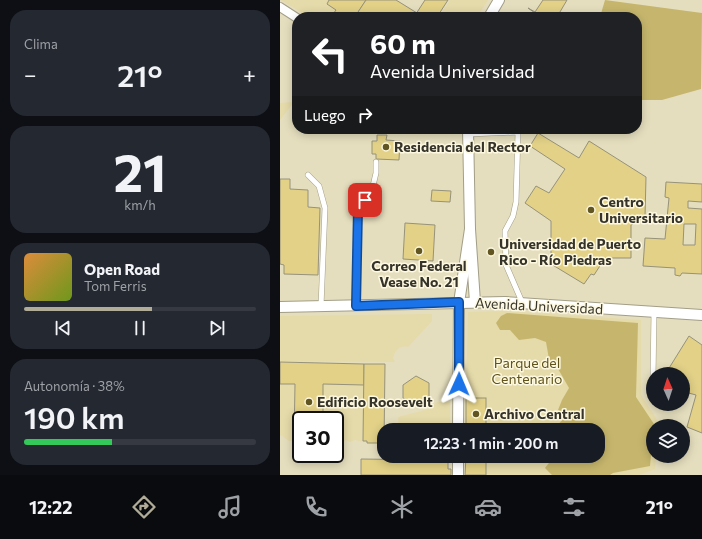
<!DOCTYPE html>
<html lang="es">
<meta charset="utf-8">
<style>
body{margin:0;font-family:Commissioner,sans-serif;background:#242831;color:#f1f3f6;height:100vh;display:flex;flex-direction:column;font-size:15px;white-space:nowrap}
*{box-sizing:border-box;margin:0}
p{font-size:13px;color:#9ea1a6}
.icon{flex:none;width:22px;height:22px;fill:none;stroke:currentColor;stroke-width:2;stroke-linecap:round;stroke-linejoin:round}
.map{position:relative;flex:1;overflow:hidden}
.details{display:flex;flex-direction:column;gap:10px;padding:10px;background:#0d0f14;width:280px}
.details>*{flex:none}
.banner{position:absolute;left:12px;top:12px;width:350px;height:122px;border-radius:16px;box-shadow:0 2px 10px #0003;background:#202124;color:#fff;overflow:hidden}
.needle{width:26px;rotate:357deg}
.controls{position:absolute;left:366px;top:367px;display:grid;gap:8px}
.controls a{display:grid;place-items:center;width:44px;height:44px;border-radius:50%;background:#171b24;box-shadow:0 2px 10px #0003;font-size:20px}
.speed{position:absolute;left:12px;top:411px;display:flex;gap:8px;font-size:20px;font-weight:700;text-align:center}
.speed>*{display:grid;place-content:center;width:52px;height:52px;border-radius:50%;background:#171b24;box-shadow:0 2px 10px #0003;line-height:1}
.speed .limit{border:2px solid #111;border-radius:6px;background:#fff;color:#111}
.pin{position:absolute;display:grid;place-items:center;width:34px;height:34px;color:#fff;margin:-17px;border-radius:8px;box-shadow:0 2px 6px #0006}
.me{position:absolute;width:44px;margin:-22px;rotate:1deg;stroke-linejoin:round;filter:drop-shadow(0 0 3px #0008)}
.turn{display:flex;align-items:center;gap:14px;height:84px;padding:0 12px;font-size:18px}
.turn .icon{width:52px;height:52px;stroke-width:2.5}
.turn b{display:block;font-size:28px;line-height:34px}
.then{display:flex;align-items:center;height:38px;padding:0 12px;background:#0003;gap:8px;font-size:15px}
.big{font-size:30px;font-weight:600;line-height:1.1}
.details .widget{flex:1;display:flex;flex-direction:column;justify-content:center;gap:6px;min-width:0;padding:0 14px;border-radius:16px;background:#242831}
.details .dial{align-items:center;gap:0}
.dial b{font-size:52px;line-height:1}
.song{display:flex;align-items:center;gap:12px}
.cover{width:48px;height:48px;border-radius:6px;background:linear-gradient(135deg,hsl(30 70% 55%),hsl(80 70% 35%))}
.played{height:4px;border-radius:2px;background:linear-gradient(90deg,#b0ac97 55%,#363941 55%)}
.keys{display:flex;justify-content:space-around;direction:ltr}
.heat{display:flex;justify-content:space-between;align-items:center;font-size:22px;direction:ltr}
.charge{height:6px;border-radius:3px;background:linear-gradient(90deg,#34c759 38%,#363941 0)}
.trip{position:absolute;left:97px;top:423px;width:228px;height:40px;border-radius:16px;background:#171b24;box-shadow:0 2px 10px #0003;font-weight:600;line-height:40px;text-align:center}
.tabs{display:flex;height:64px;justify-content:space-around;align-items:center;background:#090b0e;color:#9ea1a6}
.tabs .icon{width:28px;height:28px}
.tabs .on{color:#b0ac97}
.tabs b{font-size:18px;color:#f1f3f6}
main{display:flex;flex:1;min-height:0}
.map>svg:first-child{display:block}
.built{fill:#e5debe;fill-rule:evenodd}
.green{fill:#e5daa9}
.forest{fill:#c6b66d}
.building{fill:#e2d187;stroke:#96927b;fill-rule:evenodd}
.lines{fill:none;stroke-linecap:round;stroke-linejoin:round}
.service-casing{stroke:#a29e87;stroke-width:6}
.pedestrian-casing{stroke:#a29e87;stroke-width:10}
.minor-casing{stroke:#a29e87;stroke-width:12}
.service{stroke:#fff;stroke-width:5}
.pedestrian{stroke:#fff;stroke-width:8}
.minor{stroke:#fff;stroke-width:10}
.route-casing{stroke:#114b97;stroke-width:10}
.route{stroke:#1a73e8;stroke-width:7}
.poi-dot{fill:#615622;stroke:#fdf8e0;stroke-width:1.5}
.labels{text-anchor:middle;stroke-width:3;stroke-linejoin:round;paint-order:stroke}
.poi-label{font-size:14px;font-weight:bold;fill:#35332a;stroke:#fdf8e0;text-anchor:start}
.street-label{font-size:14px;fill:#35332a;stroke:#fdf8e0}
.park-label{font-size:14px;fill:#60541c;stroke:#fdf8e0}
</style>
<main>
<section class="details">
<div class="widget"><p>Clima</p>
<div class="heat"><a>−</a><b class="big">21°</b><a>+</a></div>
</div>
<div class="widget dial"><b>21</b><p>km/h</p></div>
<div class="widget">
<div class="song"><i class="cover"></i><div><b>Open Road</b><p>Tom Ferris</p></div></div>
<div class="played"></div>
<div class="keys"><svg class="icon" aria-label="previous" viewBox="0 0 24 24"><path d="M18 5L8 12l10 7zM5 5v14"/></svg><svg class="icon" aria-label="pause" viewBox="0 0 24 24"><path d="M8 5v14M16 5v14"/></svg><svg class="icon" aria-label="next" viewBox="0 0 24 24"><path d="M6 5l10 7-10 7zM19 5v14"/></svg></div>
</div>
<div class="widget"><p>Autonomía · 38%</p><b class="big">190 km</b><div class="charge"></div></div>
</section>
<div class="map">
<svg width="422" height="475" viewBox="0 0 422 475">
<rect width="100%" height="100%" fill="#f0ebd2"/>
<path class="built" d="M 0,0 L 422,0 L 422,475 L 0,475 ZM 17,17 L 357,17 L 357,129 L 17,129 ZM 373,374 L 403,374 L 403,404 L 373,404 ZM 21,420 L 55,420 L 55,454 L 21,454 ZM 373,426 L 403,426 L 403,456 L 373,456 ZM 104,430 L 318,430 L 318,456 L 104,456 Z"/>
<g class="green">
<path d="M 1,0 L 49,0 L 47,4 L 56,10 L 51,17 L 29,17 Z"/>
<path d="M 170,0 L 208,0 L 197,17 L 159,17 Z"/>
<path d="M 14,102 L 0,120 L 0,103 Z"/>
<path d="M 225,311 L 361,320 L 361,395 L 379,423 L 379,426 L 373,426 L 373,456 L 376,456 L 375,469 L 359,475 L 185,475 L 185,456 L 318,456 L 318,430 L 185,430 L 188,312 Z"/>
<path d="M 152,314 L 152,321 L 128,347 C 120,345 115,350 113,358 L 115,362 L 0,361 L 0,316 Z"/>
<path d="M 0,384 L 15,384 L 14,441 L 9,441 L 1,435 L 0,436 Z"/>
<path d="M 43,384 L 84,385 L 83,442 L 75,440 L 70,442 L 66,440 L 62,442 L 58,439 L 55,441 L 55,420 L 43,420 Z"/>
<path d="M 157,402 L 170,402 L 170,430 L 119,430 L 118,417 L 149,409 Z"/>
</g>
<g class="forest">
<path d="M 325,0 L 422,13 L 421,89 L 382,100 L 357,100 L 357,17 L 320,17 Z"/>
<path d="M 227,313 L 358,323 L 356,397 L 374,424 L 370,466 L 333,473 L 330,475 L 272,475 L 265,468 L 272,459 L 271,456 L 318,456 L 318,430 L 273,430 L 285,417 L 278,410 L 282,400 L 289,388 L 277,367 L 269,359 L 266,342 L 255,338 L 239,340 L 230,330 L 220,330 L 216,323 L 221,316 Z"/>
</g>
<g class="building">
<path d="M 49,0 L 86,0 L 75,17 L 51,17 L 56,10 L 47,4 Z"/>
<path d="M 86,0 L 116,0 L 137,13 L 134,17 L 128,17 L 124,14 L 123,17 L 79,17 L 76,15 Z"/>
<path d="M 145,0 L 168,0 L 157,17 L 134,17 Z"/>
<path d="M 263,0 L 287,0 L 277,17 L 252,17 L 255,13 L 248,8 L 255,12 Z"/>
<path d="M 258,133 L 299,158 L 309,141 L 366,177 L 365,217 L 351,225 L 351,258 L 325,258 L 314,275 L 311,274 L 304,284 L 271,264 L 271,221 L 245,203 L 256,186 L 269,193 L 285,169 L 250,146 Z"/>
<path d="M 97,135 L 107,135 L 106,140 L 120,141 L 119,160 L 96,159 L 96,154 L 92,154 L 92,141 L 97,141 Z"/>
<path d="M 0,179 L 10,179 L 10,189 L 28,190 L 28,207 L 40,208 L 38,275 L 4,274 L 4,265 L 0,264 Z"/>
<path d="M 386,182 L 422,184 L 422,202 L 408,201 L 408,208 L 422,209 L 422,274 L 402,273 L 400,276 L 395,275 L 395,268 L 363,266 L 365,238 L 385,239 L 389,198 L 385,197 ZM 404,224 L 416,224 L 415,245 L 403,245 Z"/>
<path d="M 152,190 L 171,191 L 170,202 L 151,201 Z"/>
<path d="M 125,223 L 155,225 L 153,261 L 123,259 Z"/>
<path d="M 409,336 L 422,345 L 422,433 L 407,427 L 416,395 L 405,392 L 409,383 L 403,381 L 403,374 L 386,373 Z"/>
<path d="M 0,362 L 84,364 L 84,385 L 43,384 L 43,420 L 21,420 L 21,441 L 14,441 L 15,384 L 0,384 Z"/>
<path d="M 84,364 L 105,364 L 104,443 L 87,443 L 87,441 L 83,441 Z"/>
<path d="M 136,376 L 149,383 L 149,398 L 136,405 L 123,398 L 123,385 Z"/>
<rect x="186" y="398" width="20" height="32"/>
<path d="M 154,456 L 168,456 L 168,469 L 171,469 L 171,475 L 81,475 L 81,459 L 154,460 Z"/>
<path d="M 186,456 L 206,456 L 206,475 L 185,475 Z"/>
</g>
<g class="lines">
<g class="service-casing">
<g id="service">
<path d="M 188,134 L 238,132 L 236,202 L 233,216 L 225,231 L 226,265 L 242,302"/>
<path d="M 28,175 L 39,186 L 45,208 L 41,306"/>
<path d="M 76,306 L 78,209 L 92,190 L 96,173 L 96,162"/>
<path d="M 373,378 L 374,312"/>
</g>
</g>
<g class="pedestrian-casing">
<path id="pedestrian" d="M 0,7 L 17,18"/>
</g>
<g class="minor-casing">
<g id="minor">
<path d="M 209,17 L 219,0"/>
<path d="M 188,129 L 190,229 L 195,302"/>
<path d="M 0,307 L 225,302 L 422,315"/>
<path d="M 178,430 L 179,303 L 190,229"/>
<path d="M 178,475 L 178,456"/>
</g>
</g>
<use href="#service" class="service"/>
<use href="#pedestrian" class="pedestrian"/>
<use href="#minor" class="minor"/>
</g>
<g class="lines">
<g class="route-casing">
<path id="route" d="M 85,200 L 78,209 L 76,306 L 179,302 L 179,384"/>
</g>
<use href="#route" class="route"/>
</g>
<g class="poi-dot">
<circle cx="106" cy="147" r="4"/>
<circle cx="311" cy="210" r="4"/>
<circle cx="139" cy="251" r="4"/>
<circle cx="211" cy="252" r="4"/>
<circle cx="29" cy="402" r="4"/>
<circle cx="196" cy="414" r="4"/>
</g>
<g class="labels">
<g class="poi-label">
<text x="114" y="152">Residencia del Rector</text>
<text x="319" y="207">Centro<tspan x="319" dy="16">Universitario</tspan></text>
<text x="219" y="249">Universidad de Puerto<tspan x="219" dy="16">Rico - Río Piedras</tspan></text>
<text x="139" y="271" text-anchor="middle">Correo Federal<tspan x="139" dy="16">Vease No. 21</tspan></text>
<text x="37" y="407">Edificio Roosevelt</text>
<text x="204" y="419">Archivo Central</text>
</g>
<g class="street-label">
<text transform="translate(259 306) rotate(3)" y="5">Avenida Universidad</text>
</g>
<g class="park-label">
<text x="247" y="368">Parque del<tspan x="247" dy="16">Centenario</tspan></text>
</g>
</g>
</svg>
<div class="controls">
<a><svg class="needle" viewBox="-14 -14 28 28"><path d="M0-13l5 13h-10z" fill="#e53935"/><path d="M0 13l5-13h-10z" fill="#9ea1a6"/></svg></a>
<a><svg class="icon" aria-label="layers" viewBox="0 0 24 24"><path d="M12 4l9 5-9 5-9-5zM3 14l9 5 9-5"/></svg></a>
</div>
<div class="speed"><div class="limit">30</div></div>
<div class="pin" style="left:85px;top:200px;background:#d93025"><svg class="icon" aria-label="arrive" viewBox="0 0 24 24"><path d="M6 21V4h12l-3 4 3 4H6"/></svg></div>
<svg class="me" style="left:179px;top:384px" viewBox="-20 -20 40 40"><path d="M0-17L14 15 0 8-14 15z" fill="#1a73e8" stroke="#fff" stroke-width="4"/></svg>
<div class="trip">12:23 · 1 min · 200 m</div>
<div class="banner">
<div class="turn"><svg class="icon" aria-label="left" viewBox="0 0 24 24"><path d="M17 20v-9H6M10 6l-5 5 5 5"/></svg><div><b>60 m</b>Avenida Universidad</div></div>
<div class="then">Luego<svg class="icon" aria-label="right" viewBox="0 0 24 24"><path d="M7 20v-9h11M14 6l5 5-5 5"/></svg></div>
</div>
</div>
</main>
<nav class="tabs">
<b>12:22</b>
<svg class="icon on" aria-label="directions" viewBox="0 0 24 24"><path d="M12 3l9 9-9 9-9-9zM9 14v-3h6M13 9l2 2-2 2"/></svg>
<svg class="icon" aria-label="music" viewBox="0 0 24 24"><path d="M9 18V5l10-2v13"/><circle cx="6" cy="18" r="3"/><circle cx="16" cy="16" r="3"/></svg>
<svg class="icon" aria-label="phone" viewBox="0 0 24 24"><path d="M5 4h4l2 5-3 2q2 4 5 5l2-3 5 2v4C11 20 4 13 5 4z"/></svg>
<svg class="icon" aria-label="climate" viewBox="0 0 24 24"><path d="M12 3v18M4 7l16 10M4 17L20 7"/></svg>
<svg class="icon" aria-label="car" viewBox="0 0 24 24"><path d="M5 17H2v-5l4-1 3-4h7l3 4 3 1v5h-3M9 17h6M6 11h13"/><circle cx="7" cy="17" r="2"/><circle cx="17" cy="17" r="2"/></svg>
<svg class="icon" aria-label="filters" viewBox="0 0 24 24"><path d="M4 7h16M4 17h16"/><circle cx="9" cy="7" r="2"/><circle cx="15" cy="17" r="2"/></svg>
<b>21°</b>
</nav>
